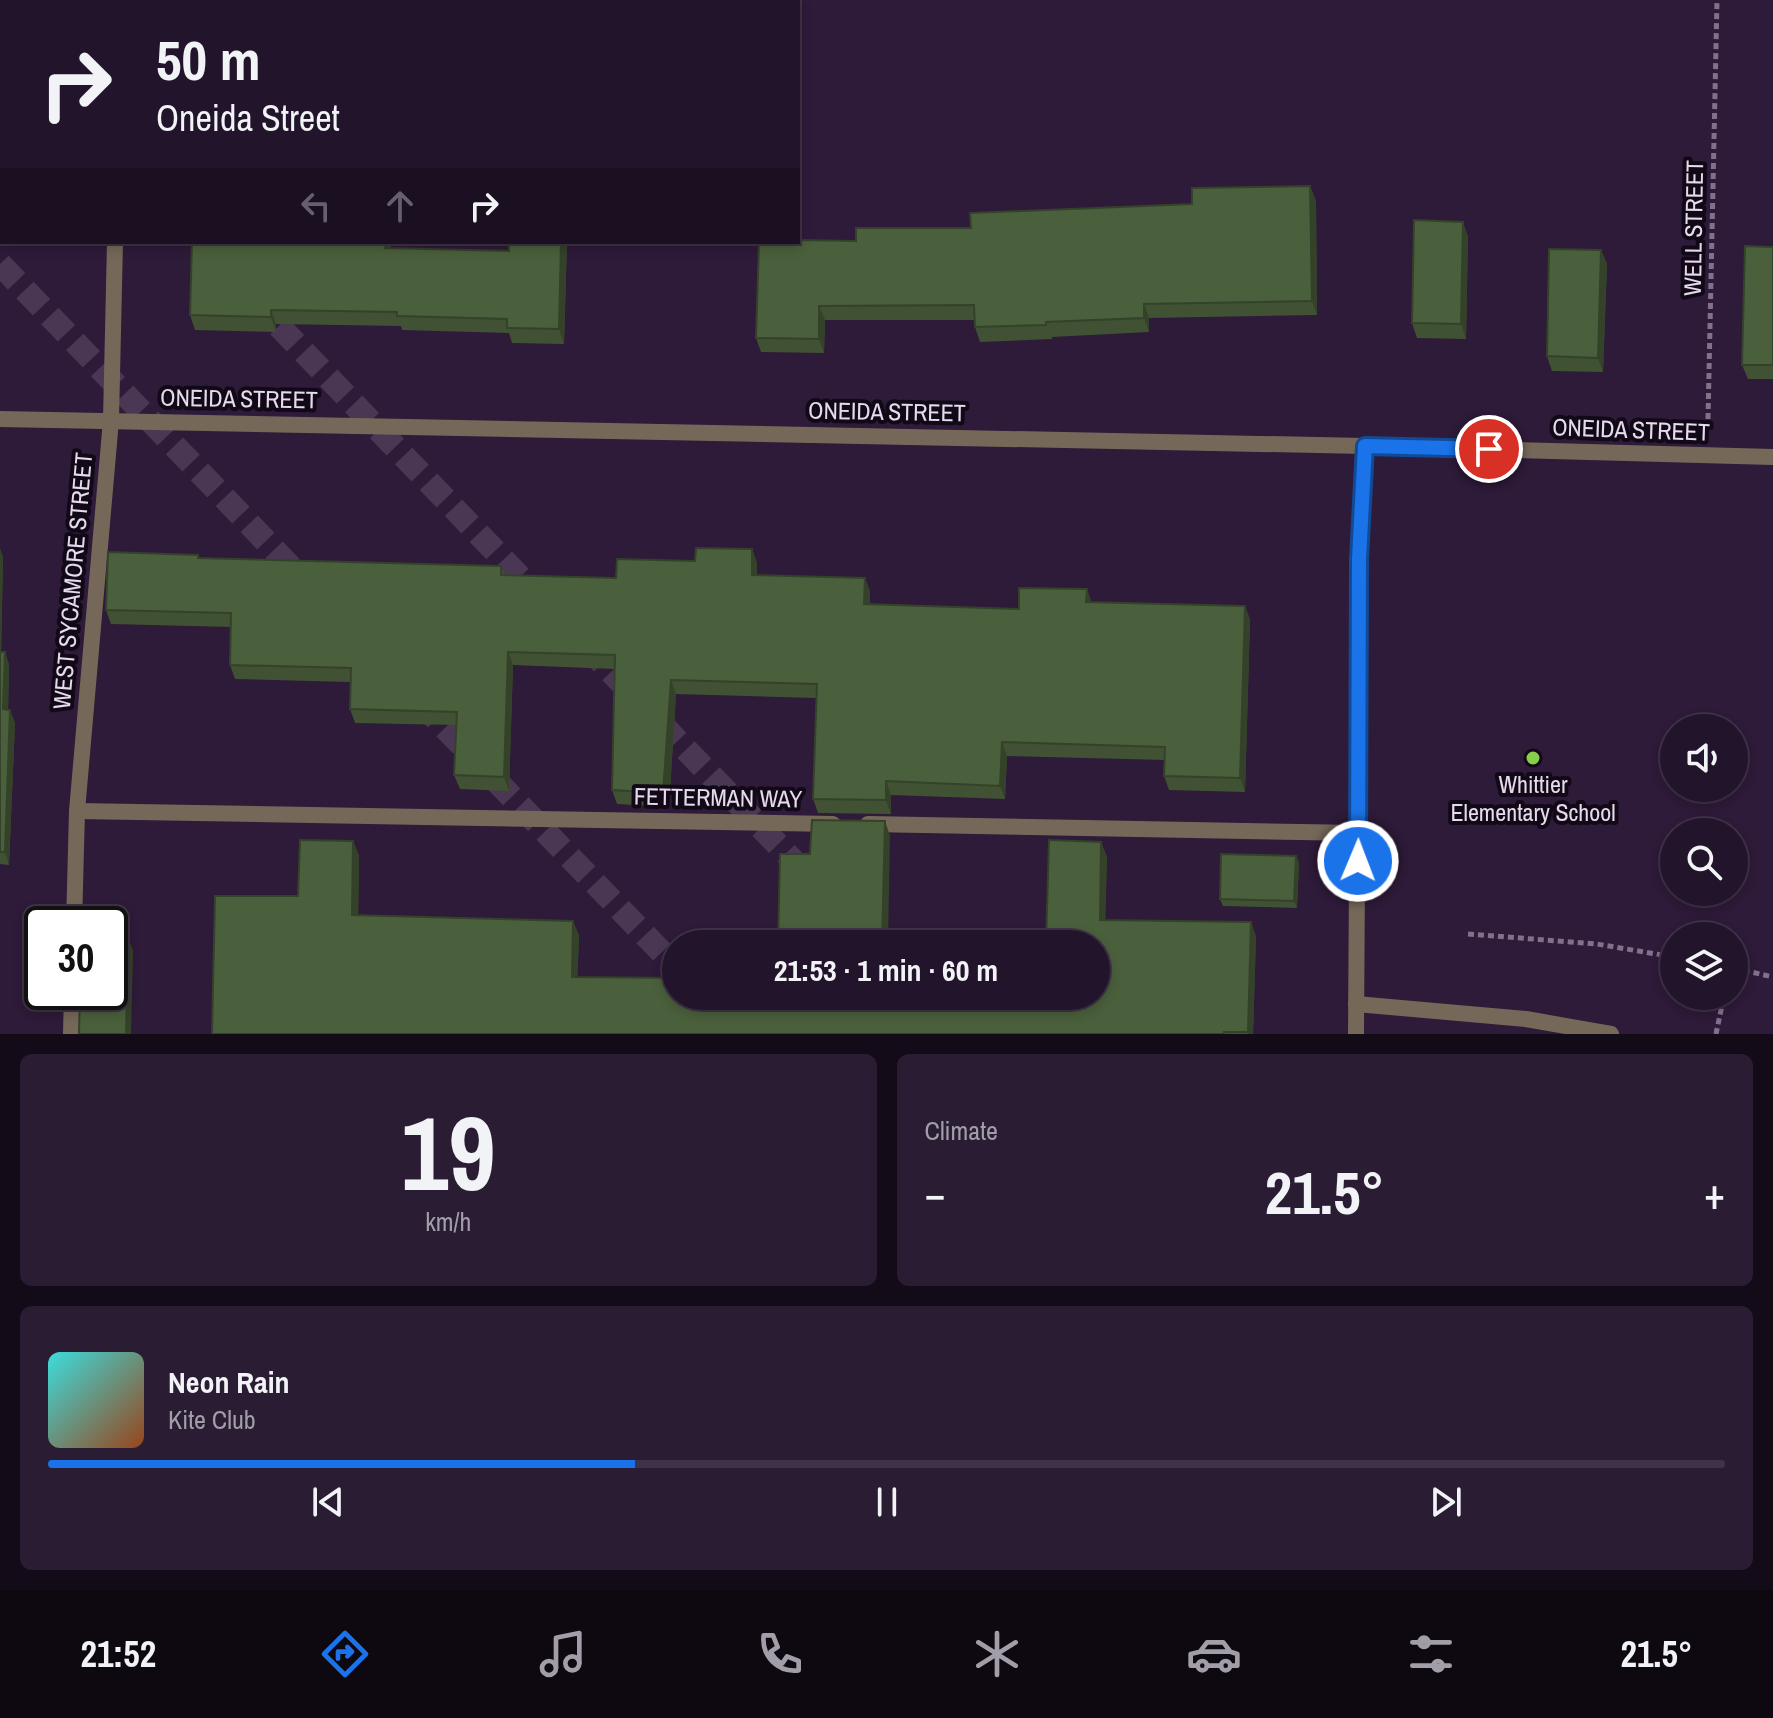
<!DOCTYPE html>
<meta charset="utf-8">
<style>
body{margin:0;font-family:"Archivo Narrow",sans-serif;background:#2a1d33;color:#f1f3f6;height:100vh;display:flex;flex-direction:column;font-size:30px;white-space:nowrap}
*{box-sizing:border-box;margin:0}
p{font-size:26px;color:#a29ea9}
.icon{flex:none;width:44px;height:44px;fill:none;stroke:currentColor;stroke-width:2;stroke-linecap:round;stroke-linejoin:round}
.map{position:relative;height:1034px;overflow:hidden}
.details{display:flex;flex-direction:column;gap:20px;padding:20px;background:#130b18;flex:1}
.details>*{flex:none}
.hud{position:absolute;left:0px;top:0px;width:800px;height:244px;box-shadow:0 4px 12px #0003,0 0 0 2px #3f3347;background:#22142b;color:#f1f3f6;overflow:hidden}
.buttons{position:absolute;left:1660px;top:714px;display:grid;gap:16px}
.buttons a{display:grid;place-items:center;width:88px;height:88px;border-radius:50%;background:#22142b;box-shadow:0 4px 12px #0003,0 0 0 2px #3f3347;font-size:40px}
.speed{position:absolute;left:24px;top:906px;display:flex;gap:16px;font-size:40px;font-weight:700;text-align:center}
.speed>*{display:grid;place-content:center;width:104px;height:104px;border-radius:50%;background:#22142b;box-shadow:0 4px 12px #0003,0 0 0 2px #3f3347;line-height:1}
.speed .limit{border:4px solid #111;border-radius:12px;background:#fff;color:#111}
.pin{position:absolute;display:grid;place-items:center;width:68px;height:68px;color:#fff;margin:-34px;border:4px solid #fff;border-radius:50%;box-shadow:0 2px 8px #0007}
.me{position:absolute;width:88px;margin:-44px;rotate:1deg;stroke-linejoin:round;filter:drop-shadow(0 0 6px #0008)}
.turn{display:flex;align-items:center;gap:28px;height:168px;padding:0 24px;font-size:36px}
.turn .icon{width:104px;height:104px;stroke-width:2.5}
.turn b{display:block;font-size:56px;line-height:68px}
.lanes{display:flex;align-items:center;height:76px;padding:0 24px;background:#0003;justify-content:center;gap:40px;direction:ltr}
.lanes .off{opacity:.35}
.big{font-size:60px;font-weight:700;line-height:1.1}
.details .tile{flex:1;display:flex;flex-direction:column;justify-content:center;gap:12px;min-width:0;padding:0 28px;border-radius:12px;background:#2a1d33}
.details .dial{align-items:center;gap:0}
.dial b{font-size:104px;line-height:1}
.song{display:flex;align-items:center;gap:24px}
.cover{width:96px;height:96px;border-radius:12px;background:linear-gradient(135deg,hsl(180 70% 55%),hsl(20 70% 35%))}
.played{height:8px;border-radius:4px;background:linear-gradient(90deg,#1a73e8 35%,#3f3347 35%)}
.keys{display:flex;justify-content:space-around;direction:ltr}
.heat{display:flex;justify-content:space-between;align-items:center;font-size:44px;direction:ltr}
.details .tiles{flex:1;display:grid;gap:20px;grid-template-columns:1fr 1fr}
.tile:last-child{grid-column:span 2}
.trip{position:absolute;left:662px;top:930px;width:448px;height:80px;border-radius:40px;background:#22142b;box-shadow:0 4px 12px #0003,0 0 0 2px #3f3347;font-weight:700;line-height:80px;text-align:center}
.tab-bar{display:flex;height:128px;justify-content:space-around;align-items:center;background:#0e0811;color:#a29ea9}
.tab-bar .icon{width:56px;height:56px}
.tab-bar .active{color:#1a73e8}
.tab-bar b{font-size:36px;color:#f1f3f6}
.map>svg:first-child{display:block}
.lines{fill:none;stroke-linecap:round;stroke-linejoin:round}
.motorway-tunnel{stroke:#4a3754;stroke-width:24;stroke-dasharray:24 12;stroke-linecap:butt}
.path{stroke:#82718b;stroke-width:5;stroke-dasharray:6 4;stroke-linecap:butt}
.service{stroke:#756859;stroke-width:16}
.minor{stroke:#756859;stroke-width:16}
.tertiary{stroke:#756859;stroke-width:16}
.wall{fill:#405233}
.shaded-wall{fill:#344229}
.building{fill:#4a5f3b;stroke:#344229;stroke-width:2}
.route-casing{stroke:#114b97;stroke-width:20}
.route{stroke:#1a73e8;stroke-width:14}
.poi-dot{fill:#87cf4a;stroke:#120917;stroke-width:3}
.labels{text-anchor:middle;stroke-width:8;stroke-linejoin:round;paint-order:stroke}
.street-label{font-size:24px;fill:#e6daee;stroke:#120917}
.poi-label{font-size:24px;fill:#e6daee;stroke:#120917}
</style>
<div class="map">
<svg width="1773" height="1034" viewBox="0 0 1773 1034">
<rect width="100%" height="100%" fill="#2e1a39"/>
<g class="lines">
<g class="motorway-tunnel">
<path d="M 0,36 L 2,38"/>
<path d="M 0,264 L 306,583"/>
<path d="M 254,300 L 541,599"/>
<path d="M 586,646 L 808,876"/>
<path d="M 420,702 L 676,967"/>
</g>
<g class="path">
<path d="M 1708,419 L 1717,0"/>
<path d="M 1468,934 L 1597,944 L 1674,957"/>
<path d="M 1734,968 L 1773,977"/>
<path d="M 1716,1034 L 1724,996"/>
</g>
<g class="service">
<path d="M 77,811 L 833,824"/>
<path d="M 868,824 L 1358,833"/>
<path d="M 1356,1004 L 1526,1019 L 1611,1034"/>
</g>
<g class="minor">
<path d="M 120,2 L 120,0"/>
<path d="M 74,924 L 77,811 L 111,420 L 115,242"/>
<path d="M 71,1034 L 72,992"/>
<path d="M 1356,1034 L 1359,559 L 1365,446"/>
</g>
<path class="tertiary" d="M 0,419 L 1365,446 L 1773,457"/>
</g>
<g class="wall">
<path d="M 1310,186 L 1316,201 L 1317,315 L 1149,318 L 1149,332 L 1052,337 L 1052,339 L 980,342 L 975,327 L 975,320 L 825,320 L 824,353 L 761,352 L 756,338 L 971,228 L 1192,204 Z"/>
<path d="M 1468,236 L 1466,339 L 1417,338 L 1412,323 Z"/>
<path d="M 567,242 L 564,344 L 512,343 L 509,333 L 402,330 L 401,326 L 276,324 L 276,332 L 195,330 L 190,315 L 391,244 L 391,248 L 509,251 Z"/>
<path d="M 1773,247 L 1773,379 L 1748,379 L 1742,365 Z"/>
<path d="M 1601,250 L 1607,264 L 1603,372 L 1552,371 L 1547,356 Z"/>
<path d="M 0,549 L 3,557 L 1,652 L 5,652 L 9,665 L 8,709 L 10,710 L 15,723 L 9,865 L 0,864 Z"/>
<path d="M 752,549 L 757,563 L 757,575 L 870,591 L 870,604 L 1019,609 L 1087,589 L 1091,602 L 1245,606 L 1250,620 L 1245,792 L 1169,790 L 1164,776 L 1165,760 L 1007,756 L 1005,799 L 891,795 L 891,814 L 818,813 L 813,799 L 816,698 L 676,694 L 669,807 L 617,804 L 612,790 L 614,669 L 513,665 L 509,791 L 460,789 L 454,775 L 456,725 L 355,723 L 350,709 L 351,682 L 235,679 L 230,665 L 231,627 L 111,624 L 106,610 L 198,555 L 199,558 L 501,566 L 504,575 L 616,578 Z"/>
<path d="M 353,841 L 359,856 L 358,915 L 573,921 L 579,936 L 577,977 L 1096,996 L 1101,842 L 1107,857 L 1105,920 L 1251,922 L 1256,937 L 1253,1034 L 212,1034 L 298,896 Z"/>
<path d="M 1296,856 L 1299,863 L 1297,908 L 1223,906 L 1220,899 Z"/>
</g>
<g class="shaded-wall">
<path d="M 1310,186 L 1316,201 L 1317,315 L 1312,301 Z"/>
<path d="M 1463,222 L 1468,236 L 1466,339 L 1461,324 Z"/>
<path d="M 386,242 L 391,242 L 391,262 L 385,248 Z"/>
<path d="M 561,242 L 567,242 L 564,344 L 559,329 Z"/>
<path d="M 1601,250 L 1607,264 L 1603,372 L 1598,358 Z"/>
<path d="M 1144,304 L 1149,318 L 1149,332 L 1144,318 Z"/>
<path d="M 819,306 L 825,320 L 824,353 L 819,339 Z"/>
<path d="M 271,310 L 276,324 L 276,332 L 271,317 Z"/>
<path d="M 0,549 L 3,557 L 1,665 L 0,663 Z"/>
<path d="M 752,549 L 757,563 L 757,588 L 752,575 Z"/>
<path d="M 865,578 L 870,591 L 870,618 L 864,604 Z"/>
<path d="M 1087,589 L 1092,603 L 1086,602 Z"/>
<path d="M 1245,606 L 1250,620 L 1245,792 L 1240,778 Z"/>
<path d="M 5,652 L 9,665 L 8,722 L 3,709 Z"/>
<path d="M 508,652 L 513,665 L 509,791 L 504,777 Z"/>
<path d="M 671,680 L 676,694 L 669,807 L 663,793 Z"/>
<path d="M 10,710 L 15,723 L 9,865 L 5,852 Z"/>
<path d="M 1002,742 L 1007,756 L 1005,799 L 1000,786 Z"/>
<path d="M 886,781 L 891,795 L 891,814 L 886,800 Z"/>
<path d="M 885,821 L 890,836 L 888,944 L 882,944 Z"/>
<path d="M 353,841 L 359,856 L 358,930 L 352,915 Z"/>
<path d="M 1101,842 L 1107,857 L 1105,934 L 1100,920 Z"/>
<path d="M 1296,856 L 1299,863 L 1297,908 L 1294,901 Z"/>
<path d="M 573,921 L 579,936 L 577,991 L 572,977 Z"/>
<path d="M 1251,922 L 1256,937 L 1253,1034 L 1248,1034 L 1248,1032 Z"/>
<path d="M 128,936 L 133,951 L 131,1034 L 126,1034 Z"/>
</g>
<g class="building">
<path d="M 1310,186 L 1312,301 L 1144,304 L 1144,318 L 1046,322 L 1046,325 L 975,327 L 974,305 L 819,306 L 819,339 L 756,338 L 759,242 L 798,242 L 798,240 L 856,241 L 856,228 L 971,228 L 970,213 L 1192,204 L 1192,188 Z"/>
<path d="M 1414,220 L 1463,222 L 1461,324 L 1412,323 Z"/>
<path d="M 192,242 L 386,242 L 385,248 L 509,251 L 509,242 L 561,242 L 559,329 L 507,328 L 507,319 L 397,316 L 397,312 L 271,310 L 271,317 L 190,315 Z"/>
<path d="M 1745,246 L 1773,247 L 1773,365 L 1742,365 Z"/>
<path d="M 1549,249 L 1601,250 L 1598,358 L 1547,356 Z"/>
<path d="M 696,548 L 752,549 L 752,575 L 865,578 L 864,604 L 1019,609 L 1019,588 L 1087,589 L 1086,602 L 1245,606 L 1240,778 L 1164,776 L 1165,747 L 1002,742 L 1000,786 L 886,781 L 886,800 L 813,799 L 817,684 L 671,680 L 663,793 L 612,790 L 615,655 L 508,652 L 504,777 L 454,775 L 457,712 L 350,709 L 351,668 L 230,665 L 231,613 L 106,610 L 108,552 L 198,555 L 198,558 L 501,566 L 501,575 L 616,578 L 617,559 L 695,561 Z"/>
<path d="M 0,652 L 5,652 L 3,709 L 10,710 L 5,852 L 0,852 Z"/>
<path d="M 812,820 L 885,821 L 882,944 L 885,944 L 778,944 L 780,854 L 810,854 Z"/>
<path d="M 300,840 L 353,841 L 352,915 L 573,921 L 572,977 L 676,978 L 676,996 L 1096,996 L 1096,944 L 1046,944 L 1049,840 L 1101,842 L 1100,920 L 1251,922 L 1248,1032 L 1224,1032 L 1224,1034 L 212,1034 L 215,896 L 298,896 Z"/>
<path d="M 1221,854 L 1296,856 L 1294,901 L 1220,899 Z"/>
<path d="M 110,936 L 128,936 L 126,1034 L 79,1034 L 80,992 L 110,992 Z"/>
</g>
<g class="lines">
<g class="route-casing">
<path id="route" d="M 1358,861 L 1359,559 L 1365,446 L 1489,449"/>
</g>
<use href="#route" class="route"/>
</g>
<circle class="poi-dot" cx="1533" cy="758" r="8"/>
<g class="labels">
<g class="street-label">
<text transform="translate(1694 228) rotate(-89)" y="8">WELL STREET</text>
<text transform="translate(239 399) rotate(1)" y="8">ONEIDA STREET</text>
<text transform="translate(887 412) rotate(1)" y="8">ONEIDA STREET</text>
<text transform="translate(1631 430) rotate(2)" y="8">ONEIDA STREET</text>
<text transform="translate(73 581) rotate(-85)" y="8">WEST SYCAMORE STREET</text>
<text transform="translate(718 798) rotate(1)" y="8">FETTERMAN WAY</text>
</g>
<g class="poi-label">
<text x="1533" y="793">Whittier<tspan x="1533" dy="28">Elementary School</tspan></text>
</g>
</g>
</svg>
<div class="buttons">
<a><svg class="icon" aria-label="sound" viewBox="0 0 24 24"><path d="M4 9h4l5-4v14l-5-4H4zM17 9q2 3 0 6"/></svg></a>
<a><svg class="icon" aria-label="search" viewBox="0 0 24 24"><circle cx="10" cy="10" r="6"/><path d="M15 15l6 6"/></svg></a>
<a><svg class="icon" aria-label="layers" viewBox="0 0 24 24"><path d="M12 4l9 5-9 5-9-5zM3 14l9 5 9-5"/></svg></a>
</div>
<div class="speed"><div class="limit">30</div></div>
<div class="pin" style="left:1489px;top:449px;background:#d93025"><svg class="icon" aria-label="arrive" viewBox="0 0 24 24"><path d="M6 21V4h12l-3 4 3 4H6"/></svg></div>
<svg class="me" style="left:1358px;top:861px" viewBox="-20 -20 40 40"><circle r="17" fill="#1a73e8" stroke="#fff" stroke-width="3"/><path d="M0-11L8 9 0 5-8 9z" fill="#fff"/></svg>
<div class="trip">21:53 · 1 min · 60 m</div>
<div class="hud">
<div class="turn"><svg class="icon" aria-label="right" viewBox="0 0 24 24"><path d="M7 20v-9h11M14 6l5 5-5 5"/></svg><div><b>50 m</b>Oneida Street</div></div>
<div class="lanes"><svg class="icon off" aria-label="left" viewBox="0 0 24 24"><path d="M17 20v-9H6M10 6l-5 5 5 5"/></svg><svg class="icon off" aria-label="ahead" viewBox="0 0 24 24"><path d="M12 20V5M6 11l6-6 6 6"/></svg><svg class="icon" aria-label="right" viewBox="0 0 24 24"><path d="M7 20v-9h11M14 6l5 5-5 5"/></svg></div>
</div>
</div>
<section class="details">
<div class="tiles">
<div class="tile dial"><b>19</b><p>km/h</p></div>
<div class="tile"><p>Climate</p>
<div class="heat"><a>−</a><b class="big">21.5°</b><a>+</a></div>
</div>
<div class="tile">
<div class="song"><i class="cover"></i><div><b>Neon Rain</b><p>Kite Club</p></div></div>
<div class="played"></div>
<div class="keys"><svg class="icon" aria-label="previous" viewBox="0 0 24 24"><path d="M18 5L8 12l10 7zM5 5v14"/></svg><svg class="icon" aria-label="pause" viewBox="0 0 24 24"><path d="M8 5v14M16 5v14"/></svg><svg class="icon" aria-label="next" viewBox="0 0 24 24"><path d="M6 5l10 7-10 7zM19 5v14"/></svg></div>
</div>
</div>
</section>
<nav class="tab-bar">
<b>21:52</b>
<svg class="icon active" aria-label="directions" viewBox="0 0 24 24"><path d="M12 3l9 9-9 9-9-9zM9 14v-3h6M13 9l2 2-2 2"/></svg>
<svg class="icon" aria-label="music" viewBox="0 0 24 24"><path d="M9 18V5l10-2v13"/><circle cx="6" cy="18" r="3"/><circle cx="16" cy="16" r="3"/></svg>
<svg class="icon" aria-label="phone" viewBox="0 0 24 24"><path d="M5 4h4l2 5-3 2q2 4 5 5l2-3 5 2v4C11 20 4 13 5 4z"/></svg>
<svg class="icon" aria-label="climate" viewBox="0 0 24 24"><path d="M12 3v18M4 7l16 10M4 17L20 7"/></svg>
<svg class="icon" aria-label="car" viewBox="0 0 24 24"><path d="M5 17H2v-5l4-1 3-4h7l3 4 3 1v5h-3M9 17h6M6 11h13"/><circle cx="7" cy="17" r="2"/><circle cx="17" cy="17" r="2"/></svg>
<svg class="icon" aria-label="filters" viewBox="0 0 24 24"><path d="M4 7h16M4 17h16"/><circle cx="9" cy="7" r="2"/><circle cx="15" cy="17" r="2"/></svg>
<b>21.5°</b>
</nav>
